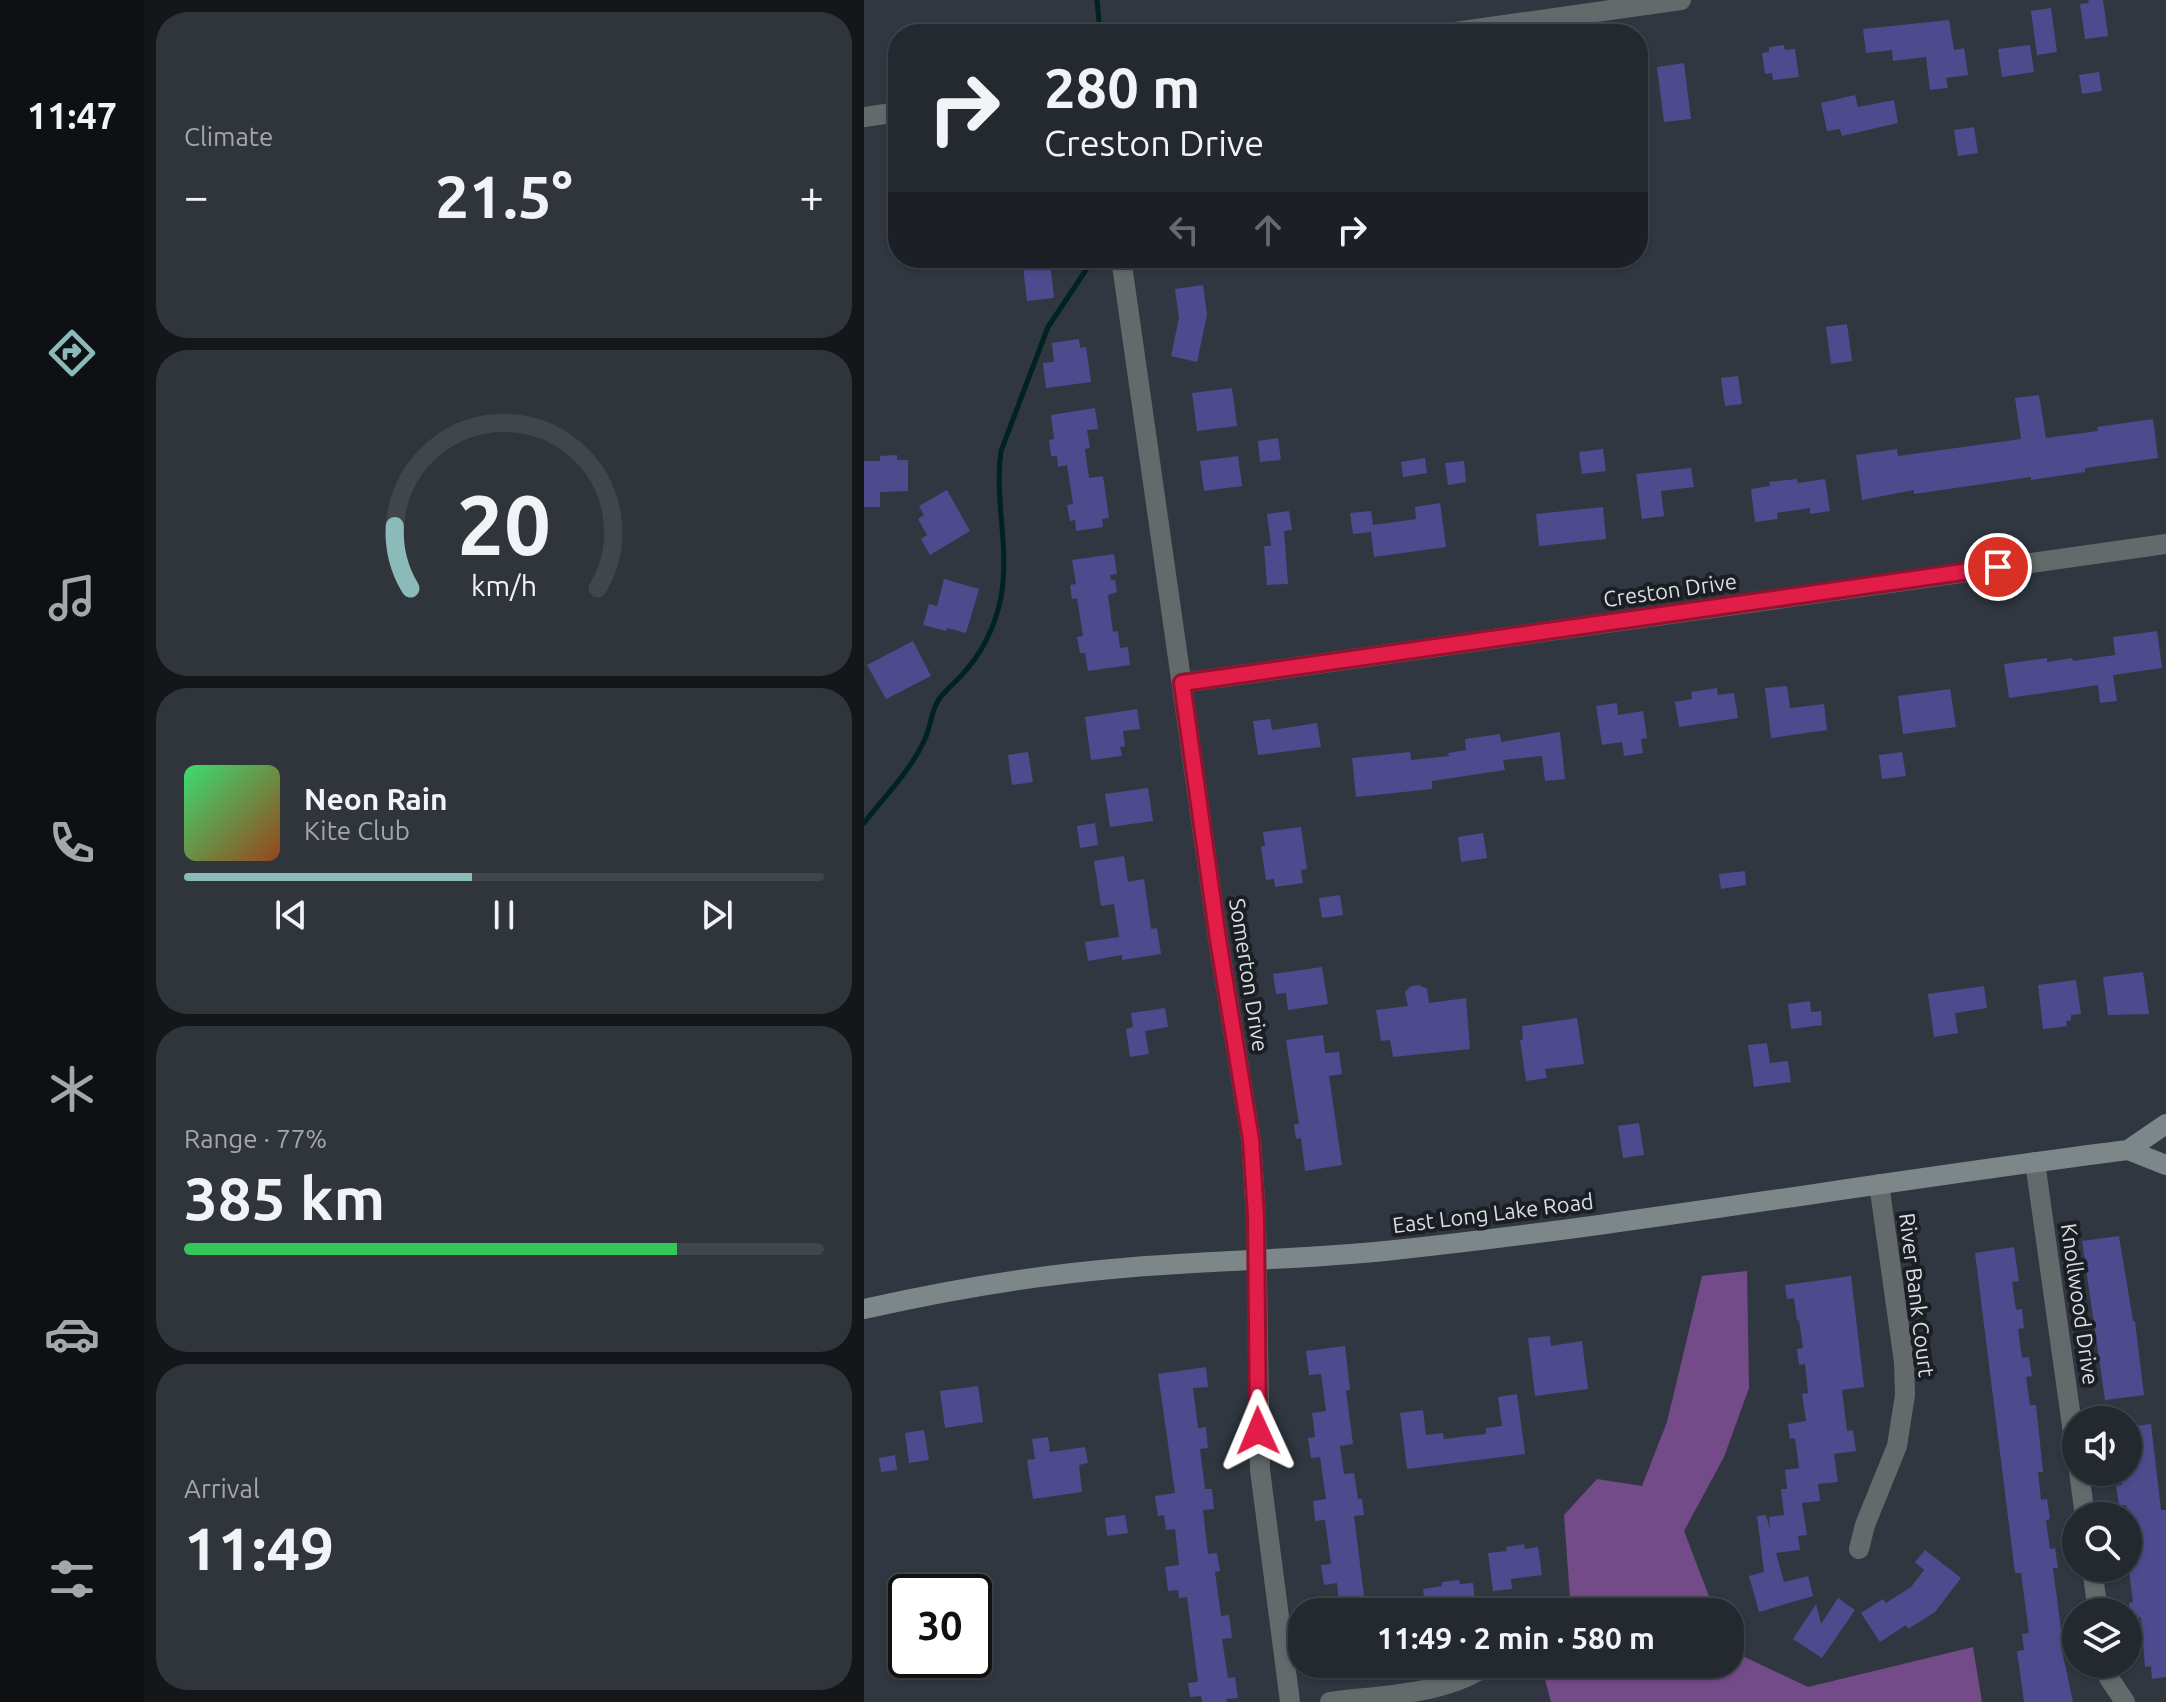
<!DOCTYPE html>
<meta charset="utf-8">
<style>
body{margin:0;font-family:Ubuntu,sans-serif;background:#30353c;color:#f1f3f6;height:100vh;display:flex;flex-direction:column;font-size:30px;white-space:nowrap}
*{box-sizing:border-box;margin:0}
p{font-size:26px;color:#a3a6ab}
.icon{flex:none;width:44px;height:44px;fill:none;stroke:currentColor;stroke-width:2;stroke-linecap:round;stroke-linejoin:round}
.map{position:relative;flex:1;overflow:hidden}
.sheet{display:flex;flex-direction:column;gap:12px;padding:12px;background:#14171a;width:720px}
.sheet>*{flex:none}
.banner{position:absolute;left:24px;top:24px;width:760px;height:244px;border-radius:32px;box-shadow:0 2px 6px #0004,0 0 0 2px #41454c;background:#242930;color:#f1f3f6;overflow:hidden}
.tools{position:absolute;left:1198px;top:1406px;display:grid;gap:16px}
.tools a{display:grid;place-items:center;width:80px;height:80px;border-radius:50%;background:#242930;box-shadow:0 2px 6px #0004,0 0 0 2px #41454c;font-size:40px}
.speed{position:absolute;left:24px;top:1574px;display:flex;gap:16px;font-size:40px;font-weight:700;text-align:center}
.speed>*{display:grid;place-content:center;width:104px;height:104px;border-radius:50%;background:#242930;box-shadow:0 2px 6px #0004,0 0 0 2px #41454c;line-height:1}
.speed .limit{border:4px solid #111;border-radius:12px;background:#fff;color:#111}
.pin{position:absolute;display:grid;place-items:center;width:68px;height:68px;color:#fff;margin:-34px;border:4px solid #fff;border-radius:50%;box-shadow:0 2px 8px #0007}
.me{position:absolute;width:88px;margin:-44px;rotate:359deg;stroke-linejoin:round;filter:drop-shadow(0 0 6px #0008)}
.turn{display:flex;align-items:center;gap:28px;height:168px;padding:0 24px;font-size:36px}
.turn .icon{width:104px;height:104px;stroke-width:2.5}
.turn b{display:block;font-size:56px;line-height:68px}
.lanes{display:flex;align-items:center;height:76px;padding:0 24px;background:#0003;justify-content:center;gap:40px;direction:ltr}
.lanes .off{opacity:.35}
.big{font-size:60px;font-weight:700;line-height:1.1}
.sheet .card{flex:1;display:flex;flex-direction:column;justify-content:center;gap:12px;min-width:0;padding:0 28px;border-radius:32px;background:#30353c}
.sheet .dial{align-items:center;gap:0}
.dial svg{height:208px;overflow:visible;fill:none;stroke:#41454c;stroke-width:7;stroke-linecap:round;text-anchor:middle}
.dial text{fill:#f1f3f6;stroke:none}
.song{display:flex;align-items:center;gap:24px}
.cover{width:96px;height:96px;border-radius:12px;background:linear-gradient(135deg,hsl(140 70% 55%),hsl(20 70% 35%))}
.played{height:8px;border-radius:4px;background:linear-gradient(90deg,#8bbbb9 45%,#41454c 45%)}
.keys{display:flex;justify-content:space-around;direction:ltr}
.heat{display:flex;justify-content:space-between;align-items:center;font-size:44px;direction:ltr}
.charge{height:12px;border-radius:6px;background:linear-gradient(90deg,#34c759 77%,#41454c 0)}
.trip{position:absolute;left:424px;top:1598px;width:456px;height:80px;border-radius:32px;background:#242930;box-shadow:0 2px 6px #0004,0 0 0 2px #41454c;font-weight:700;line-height:80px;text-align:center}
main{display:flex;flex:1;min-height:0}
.tabs{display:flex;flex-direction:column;width:144px;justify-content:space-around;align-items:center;background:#0e1013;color:#a3a6ab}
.tabs .icon{width:56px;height:56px}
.tabs .selected{color:#8bbbb9}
.tabs b{font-size:36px;color:#f1f3f6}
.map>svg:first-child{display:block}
.forest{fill:#744b89}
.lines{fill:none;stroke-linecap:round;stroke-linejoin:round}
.stream{stroke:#002321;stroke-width:5}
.building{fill:#4d4b8e}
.minor{stroke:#646a6c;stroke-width:20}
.secondary{stroke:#7d878a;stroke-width:20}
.route-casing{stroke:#92132f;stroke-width:20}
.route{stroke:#e11d48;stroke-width:14}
.labels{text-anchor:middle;stroke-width:8;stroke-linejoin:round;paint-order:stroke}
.street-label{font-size:22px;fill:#d9dee4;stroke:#1b1e22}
</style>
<main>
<nav class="tabs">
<b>11:47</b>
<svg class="icon selected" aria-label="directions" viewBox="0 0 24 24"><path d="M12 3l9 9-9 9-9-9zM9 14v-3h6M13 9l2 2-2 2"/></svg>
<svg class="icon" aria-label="music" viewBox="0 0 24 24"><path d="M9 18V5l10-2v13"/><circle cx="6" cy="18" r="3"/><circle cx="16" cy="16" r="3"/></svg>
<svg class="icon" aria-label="phone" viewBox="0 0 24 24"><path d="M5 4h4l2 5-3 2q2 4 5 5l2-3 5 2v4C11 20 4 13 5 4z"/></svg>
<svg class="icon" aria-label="climate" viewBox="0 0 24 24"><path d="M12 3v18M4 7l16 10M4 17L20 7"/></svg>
<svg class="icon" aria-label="car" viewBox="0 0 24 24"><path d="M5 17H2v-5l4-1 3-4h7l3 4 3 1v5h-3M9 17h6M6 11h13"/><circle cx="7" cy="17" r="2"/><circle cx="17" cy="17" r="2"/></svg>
<svg class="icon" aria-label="filters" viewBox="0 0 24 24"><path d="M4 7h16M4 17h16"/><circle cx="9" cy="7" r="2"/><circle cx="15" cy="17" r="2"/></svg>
</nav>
<section class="sheet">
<div class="card"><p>Climate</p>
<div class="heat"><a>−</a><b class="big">21.5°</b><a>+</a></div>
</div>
<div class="card dial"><svg viewBox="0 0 100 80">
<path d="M14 69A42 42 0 1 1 86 69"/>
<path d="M14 69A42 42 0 0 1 8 45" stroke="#8bbbb9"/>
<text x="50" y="56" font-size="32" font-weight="700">20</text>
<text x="50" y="72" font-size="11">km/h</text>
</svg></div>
<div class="card">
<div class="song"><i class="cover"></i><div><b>Neon Rain</b><p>Kite Club</p></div></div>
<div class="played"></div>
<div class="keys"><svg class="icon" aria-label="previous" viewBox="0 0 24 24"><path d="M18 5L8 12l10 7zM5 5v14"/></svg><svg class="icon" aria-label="pause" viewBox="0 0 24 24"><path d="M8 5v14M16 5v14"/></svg><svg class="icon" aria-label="next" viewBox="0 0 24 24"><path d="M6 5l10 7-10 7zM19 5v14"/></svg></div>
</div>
<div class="card"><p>Range · 77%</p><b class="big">385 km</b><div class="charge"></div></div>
<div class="card"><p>Arrival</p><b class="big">11:49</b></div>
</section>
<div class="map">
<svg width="1302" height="1702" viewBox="0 0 1302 1702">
<rect width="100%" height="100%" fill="#303740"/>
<g class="forest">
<path d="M 883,1271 L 885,1388 L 860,1457 L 820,1531 L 851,1612 L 707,1612 L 700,1515 L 733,1479 L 778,1486 L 803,1422 L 838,1276 Z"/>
<path d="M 1109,1647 L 1118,1702 L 687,1702 L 677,1664 L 866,1664 L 866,1650 L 944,1687 Z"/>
</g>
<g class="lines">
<g class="stream">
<path d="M 231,34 L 235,22 L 233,0"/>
<path d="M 0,823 C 21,796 47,770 61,739 C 67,726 67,711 75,699 C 81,691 89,684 96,677 C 118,654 131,628 137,597 C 146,548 130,499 137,451 L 184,327 L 230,258"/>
</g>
</g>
<g class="building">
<path d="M 1224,0 L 1239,0 L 1244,36 L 1221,39 L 1216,4 L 1225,3 Z"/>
<path d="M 1187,8 L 1193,52 L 1173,55 L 1167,11 Z"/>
<path d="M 1085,20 L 1090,50 L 1100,48 L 1104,75 L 1082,78 L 1084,88 L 1066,90 L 1062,57 L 1029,61 L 1028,50 L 1002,53 L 999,29 Z"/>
<path d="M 920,45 L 921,50 L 931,49 L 935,77 L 909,80 L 908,73 L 901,74 L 898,53 L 905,52 L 905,47 Z"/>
<path d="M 1166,45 L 1170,72 L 1138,77 L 1134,49 Z"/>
<path d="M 820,63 L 827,119 L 800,122 L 793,67 Z"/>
<path d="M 1235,72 L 1238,91 L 1218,94 L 1215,75 Z"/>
<path d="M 991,95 L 994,107 L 1030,100 L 1034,123 L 978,136 L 976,129 L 963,131 L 957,103 Z"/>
<path d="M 1110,127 L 1114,153 L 1094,156 L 1090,130 Z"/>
<path d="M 186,262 L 190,298 L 163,301 L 159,266 Z"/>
<path d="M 339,285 L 343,315 L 333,362 L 307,356 L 315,318 L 311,289 Z"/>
<path d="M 983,324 L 988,361 L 967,364 L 962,327 Z"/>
<path d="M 215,339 L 216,348 L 222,347 L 227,382 L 182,388 L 179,363 L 190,362 L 188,343 Z"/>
<path d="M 874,376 L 878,404 L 861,406 L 857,378 Z"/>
<path d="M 368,388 L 373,426 L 333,431 L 328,393 Z"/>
<path d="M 1175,395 L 1182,438 L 1234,431 L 1233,427 L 1289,419 L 1294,458 L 1221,468 L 1221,472 L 1167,480 L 1167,477 L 1050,494 L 1050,490 L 998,500 L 992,455 L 1033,449 L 1034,456 L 1157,439 L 1151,398 Z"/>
<path d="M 231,408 L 234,429 L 223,430 L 226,448 L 221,449 L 225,478 L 239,476 L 245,518 L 238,519 L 239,527 L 212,531 L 211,520 L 206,521 L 203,505 L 209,504 L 203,465 L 194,467 L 193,456 L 187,456 L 185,440 L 190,439 L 187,415 Z"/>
<path d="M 414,438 L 417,460 L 396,462 L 394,441 Z"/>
<path d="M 739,449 L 742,471 L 718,474 L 715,452 Z"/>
<path d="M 33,455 L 33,460 L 44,460 L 44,491 L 16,492 L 16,507 L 0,507 L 0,461 L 16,461 L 16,456 Z"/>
<path d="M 374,456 L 378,486 L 340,491 L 336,461 Z"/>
<path d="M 561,458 L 563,473 L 539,477 L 537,462 Z"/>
<path d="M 600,461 L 602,482 L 584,485 L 581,463 Z"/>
<path d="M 827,468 L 830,487 L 797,491 L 800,516 L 778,519 L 772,474 Z"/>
<path d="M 933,479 L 934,483 L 961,479 L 966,511 L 946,514 L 946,508 L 913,513 L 914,519 L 891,522 L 887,489 L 906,486 L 905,482 Z"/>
<path d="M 83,490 L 106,531 L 66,555 L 57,539 L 63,535 L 54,519 L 60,515 L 55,506 Z"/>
<path d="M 576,503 L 582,547 L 510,557 L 507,532 L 489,534 L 486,513 L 507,511 L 509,525 L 552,519 L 551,507 Z"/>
<path d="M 739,507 L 742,539 L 675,546 L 672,514 Z"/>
<path d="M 425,511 L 428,530 L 420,531 L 424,584 L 403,585 L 400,546 L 407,546 L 403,514 Z"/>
<path d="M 250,554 L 253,574 L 246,575 L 247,580 L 251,580 L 253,592 L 244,595 L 249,632 L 254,631 L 256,648 L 264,647 L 266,665 L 224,671 L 221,653 L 216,653 L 213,637 L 219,636 L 213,598 L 208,599 L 206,585 L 212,584 L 208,560 Z"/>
<path d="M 80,579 L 115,589 L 102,633 L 83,628 L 82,631 L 59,625 L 65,604 L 73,606 Z"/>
<path d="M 1293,631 L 1298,668 L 1249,675 L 1253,701 L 1236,703 L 1234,685 L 1145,698 L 1140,664 L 1183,658 L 1183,662 L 1208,658 L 1209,661 L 1251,655 L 1249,637 Z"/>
<path d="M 49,641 L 67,676 L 22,699 L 3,665 Z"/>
<path d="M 923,686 L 926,708 L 960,704 L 963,730 L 907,738 L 901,688 Z"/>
<path d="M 853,688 L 854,695 L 870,693 L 874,718 L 815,727 L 811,702 L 828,699 L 827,692 Z"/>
<path d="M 1086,689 L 1092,727 L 1039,734 L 1034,696 Z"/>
<path d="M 753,703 L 754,715 L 779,711 L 783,738 L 777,739 L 779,753 L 760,756 L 758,742 L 738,745 L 732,706 Z"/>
<path d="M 273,709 L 276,729 L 259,731 L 261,746 L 256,747 L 258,756 L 227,760 L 221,717 Z"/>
<path d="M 406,719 L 408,730 L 453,723 L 457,747 L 394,755 L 389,721 Z"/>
<path d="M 696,732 L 701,779 L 681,781 L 678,756 L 639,760 L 641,770 L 568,781 L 568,789 L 492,797 L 488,758 L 546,752 L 547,760 L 585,756 L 584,753 L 602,750 L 601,739 L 636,734 L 637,742 Z"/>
<path d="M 164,752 L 169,782 L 148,785 L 144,755 Z"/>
<path d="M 1038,752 L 1042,776 L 1018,779 L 1015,755 Z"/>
<path d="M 284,788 L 289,821 L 246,827 L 241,794 Z"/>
<path d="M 231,823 L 234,845 L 216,848 L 213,826 Z"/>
<path d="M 437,827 L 443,869 L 437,870 L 439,883 L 411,887 L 410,879 L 402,880 L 397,846 L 401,846 L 399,832 Z"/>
<path d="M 619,833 L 623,858 L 597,862 L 594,837 Z"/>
<path d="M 260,856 L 264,882 L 280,879 L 287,929 L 293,928 L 297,954 L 258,960 L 258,955 L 224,961 L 221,942 L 255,937 L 250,904 L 237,906 L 230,861 Z"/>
<path d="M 881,871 L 882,885 L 857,889 L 855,874 Z"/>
<path d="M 476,895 L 479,915 L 458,918 L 455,898 Z"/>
<path d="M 458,967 L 464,1004 L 424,1010 L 422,993 L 412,994 L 409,974 Z"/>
<path d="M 1279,972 L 1285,1014 L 1244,1015 L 1239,977 Z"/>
<path d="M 1212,980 L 1217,1014 L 1207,1015 L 1207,1020 L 1202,1021 L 1203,1026 L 1179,1029 L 1174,985 Z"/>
<path d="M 555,985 L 563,989 L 565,1003 L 602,998 L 606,1049 L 529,1057 L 526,1040 L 517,1041 L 512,1010 L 544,1006 L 541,992 L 547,986 Z"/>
<path d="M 1120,986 L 1123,1008 L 1091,1013 L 1094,1033 L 1070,1037 L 1064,994 Z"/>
<path d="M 946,1001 L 947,1012 L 957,1011 L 958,1025 L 927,1029 L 924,1004 Z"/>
<path d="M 301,1008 L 304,1027 L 281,1031 L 285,1054 L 266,1057 L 262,1029 L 269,1027 L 267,1013 Z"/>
<path d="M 713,1018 L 720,1064 L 681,1069 L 683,1078 L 662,1081 L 656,1040 L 659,1040 L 658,1026 Z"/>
<path d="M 459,1035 L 461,1053 L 475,1052 L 478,1074 L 465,1076 L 478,1165 L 441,1171 L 437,1138 L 432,1139 L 430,1124 L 435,1124 L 422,1040 Z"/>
<path d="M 903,1043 L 906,1063 L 924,1061 L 927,1082 L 890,1087 L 884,1045 Z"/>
<path d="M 775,1123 L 780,1155 L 759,1158 L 754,1126 Z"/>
<path d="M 1255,1236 L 1269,1321 L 1271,1321 L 1280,1395 L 1241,1400 L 1218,1241 Z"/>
<path d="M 1150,1247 L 1155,1281 L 1148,1282 L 1152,1310 L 1158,1309 L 1160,1328 L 1154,1329 L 1158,1358 L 1165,1357 L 1168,1376 L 1162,1377 L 1166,1405 L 1172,1405 L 1179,1472 L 1174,1472 L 1177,1500 L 1183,1499 L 1186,1519 L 1182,1520 L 1186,1549 L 1191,1548 L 1194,1568 L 1189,1568 L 1197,1629 L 1203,1628 L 1206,1645 L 1197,1646 L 1209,1702 L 1160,1702 L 1153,1651 L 1160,1650 L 1158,1634 L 1165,1633 L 1157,1573 L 1151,1573 L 1111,1253 Z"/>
<path d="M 987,1276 L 1000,1387 L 978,1390 L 983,1431 L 989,1430 L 992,1451 L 970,1454 L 974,1482 L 954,1484 L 956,1501 L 938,1503 L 943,1535 L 934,1536 L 936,1550 L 912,1553 L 920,1582 L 944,1576 L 949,1596 L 895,1612 L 885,1576 L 900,1572 L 893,1516 L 902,1515 L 906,1530 L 905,1517 L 920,1515 L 917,1489 L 923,1489 L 921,1470 L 935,1468 L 931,1438 L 926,1439 L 924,1424 L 942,1421 L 938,1394 L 944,1393 L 941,1364 L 935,1365 L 933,1349 L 939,1348 L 935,1320 L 933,1321 L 930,1298 L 923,1299 L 921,1285 Z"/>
<path d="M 686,1336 L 687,1346 L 718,1341 L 724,1389 L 671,1396 L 664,1338 Z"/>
<path d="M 481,1346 L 486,1390 L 482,1390 L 489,1444 L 476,1446 L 480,1474 L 490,1473 L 494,1499 L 498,1499 L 500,1515 L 490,1516 L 502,1612 L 476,1612 L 473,1583 L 460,1585 L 457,1565 L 467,1564 L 461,1520 L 451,1521 L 449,1501 L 462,1499 L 456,1457 L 447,1458 L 444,1438 L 451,1437 L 448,1413 L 462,1411 L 457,1374 L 445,1375 L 442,1351 Z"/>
<path d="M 342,1367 L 344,1387 L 329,1388 L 334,1428 L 342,1427 L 344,1448 L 336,1449 L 341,1489 L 348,1489 L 350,1509 L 339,1510 L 344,1554 L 353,1553 L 356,1571 L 351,1572 L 357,1616 L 365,1615 L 368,1638 L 358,1639 L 364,1678 L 371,1677 L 374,1698 L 362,1699 L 363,1702 L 338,1702 L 337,1696 L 326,1697 L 324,1683 L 334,1682 L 323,1597 L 315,1598 L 314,1590 L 304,1591 L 301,1567 L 315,1565 L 311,1529 L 302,1530 L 300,1515 L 294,1516 L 291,1496 L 311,1493 L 294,1374 Z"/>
<path d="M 114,1386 L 119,1422 L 81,1428 L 76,1391 Z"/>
<path d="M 653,1394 L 661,1454 L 543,1469 L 536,1413 L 559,1410 L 562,1435 L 579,1433 L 580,1439 L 622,1434 L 622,1428 L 638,1426 L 634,1397 Z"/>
<path d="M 1287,1424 L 1297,1510 L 1302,1510 L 1302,1677 L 1288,1679 L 1287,1666 L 1281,1667 L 1277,1617 L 1267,1619 L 1265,1603 L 1269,1602 L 1264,1563 L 1264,1516 L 1262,1505 L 1255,1506 L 1252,1486 L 1258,1485 L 1256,1472 L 1264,1472 L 1264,1427 Z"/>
<path d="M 60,1430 L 65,1460 L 45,1463 L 41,1433 Z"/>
<path d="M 184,1437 L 186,1452 L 221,1447 L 224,1463 L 215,1465 L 218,1492 L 169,1499 L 163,1460 L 171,1459 L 168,1439 Z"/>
<path d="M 31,1455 L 33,1470 L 17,1472 L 15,1458 Z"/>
<path d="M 261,1515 L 264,1533 L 243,1536 L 241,1518 Z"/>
<path d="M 660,1544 L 661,1549 L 674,1547 L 678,1575 L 647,1579 L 648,1589 L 629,1591 L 624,1553 L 643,1551 L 642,1547 Z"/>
<path d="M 1061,1550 L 1097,1578 L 1071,1612 L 1044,1629 L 1042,1625 L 1016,1642 L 997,1613 L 1019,1599 L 1022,1603 L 1047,1587 L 1060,1570 L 1051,1562 Z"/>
<path d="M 595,1580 L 596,1584 L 609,1583 L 612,1610 L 562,1612 L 559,1589 L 578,1586 L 578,1582 Z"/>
<path d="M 974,1598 L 991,1610 L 958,1658 L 929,1639 L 952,1604 L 957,1624 Z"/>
</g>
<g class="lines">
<g class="minor">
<path d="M 577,34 L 817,0"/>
<path d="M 0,117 L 34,112"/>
<path d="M 257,258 L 354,939 L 387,1140 L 392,1216 L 396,1470 L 426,1702"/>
<path d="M 318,683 L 1302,544"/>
<path d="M 1171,1162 L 1212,1454"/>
<path d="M 1215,1472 L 1221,1516"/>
<path d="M 995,1549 L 1001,1525 L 1033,1446 L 1041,1395 L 1040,1362 L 1015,1184"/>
<path d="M 1228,1568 L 1234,1612"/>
<path d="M 1242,1664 L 1245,1678 L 1261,1702"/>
<path d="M 466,1702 C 517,1695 583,1695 625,1664"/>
</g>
<g class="secondary">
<path d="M 1264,1150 L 1302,1165"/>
<path d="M 0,1309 C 85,1290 172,1275 259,1268 C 346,1260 434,1260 521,1251 C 770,1225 1016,1181 1264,1150 L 1302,1124"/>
</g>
</g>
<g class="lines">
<g class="route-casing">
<path id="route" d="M 394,1431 L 392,1216 L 387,1140 L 354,939 L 318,683 L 1134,567"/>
</g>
<use href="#route" class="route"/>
</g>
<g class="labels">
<g class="street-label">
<text transform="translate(806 590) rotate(-8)" y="8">Creston Drive</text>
<text transform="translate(385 975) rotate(81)" y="8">Somerton Drive</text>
<text transform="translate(629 1213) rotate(-7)" y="8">East Long Lake Road</text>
<text transform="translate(1053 1295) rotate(83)" y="8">River Bank Court</text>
<text transform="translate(1216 1304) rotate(82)" y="8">Knollwood Drive</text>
</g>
</g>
</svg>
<div class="tools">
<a><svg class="icon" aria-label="sound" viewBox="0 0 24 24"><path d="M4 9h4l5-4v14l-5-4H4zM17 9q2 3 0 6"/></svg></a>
<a><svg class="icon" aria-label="search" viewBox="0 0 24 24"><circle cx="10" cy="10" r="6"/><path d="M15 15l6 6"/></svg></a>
<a><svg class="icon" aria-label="layers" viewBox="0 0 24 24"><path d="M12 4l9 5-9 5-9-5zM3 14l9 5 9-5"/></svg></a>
</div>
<div class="speed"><div class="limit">30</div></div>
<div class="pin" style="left:1134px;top:567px;background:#d93025"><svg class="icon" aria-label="arrive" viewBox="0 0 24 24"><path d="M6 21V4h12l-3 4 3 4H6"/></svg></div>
<svg class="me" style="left:394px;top:1431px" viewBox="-20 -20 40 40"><path d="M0-17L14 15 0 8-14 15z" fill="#e11d48" stroke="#fff" stroke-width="4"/></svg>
<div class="trip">11:49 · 2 min · 580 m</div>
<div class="banner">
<div class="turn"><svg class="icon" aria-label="right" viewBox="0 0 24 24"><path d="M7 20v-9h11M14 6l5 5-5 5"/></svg><div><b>280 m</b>Creston Drive</div></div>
<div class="lanes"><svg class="icon off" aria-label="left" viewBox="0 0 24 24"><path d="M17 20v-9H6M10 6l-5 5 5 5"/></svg><svg class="icon off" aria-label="ahead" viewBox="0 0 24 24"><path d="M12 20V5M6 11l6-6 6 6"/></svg><svg class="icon" aria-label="right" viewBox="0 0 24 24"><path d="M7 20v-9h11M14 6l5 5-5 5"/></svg></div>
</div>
</div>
</main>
